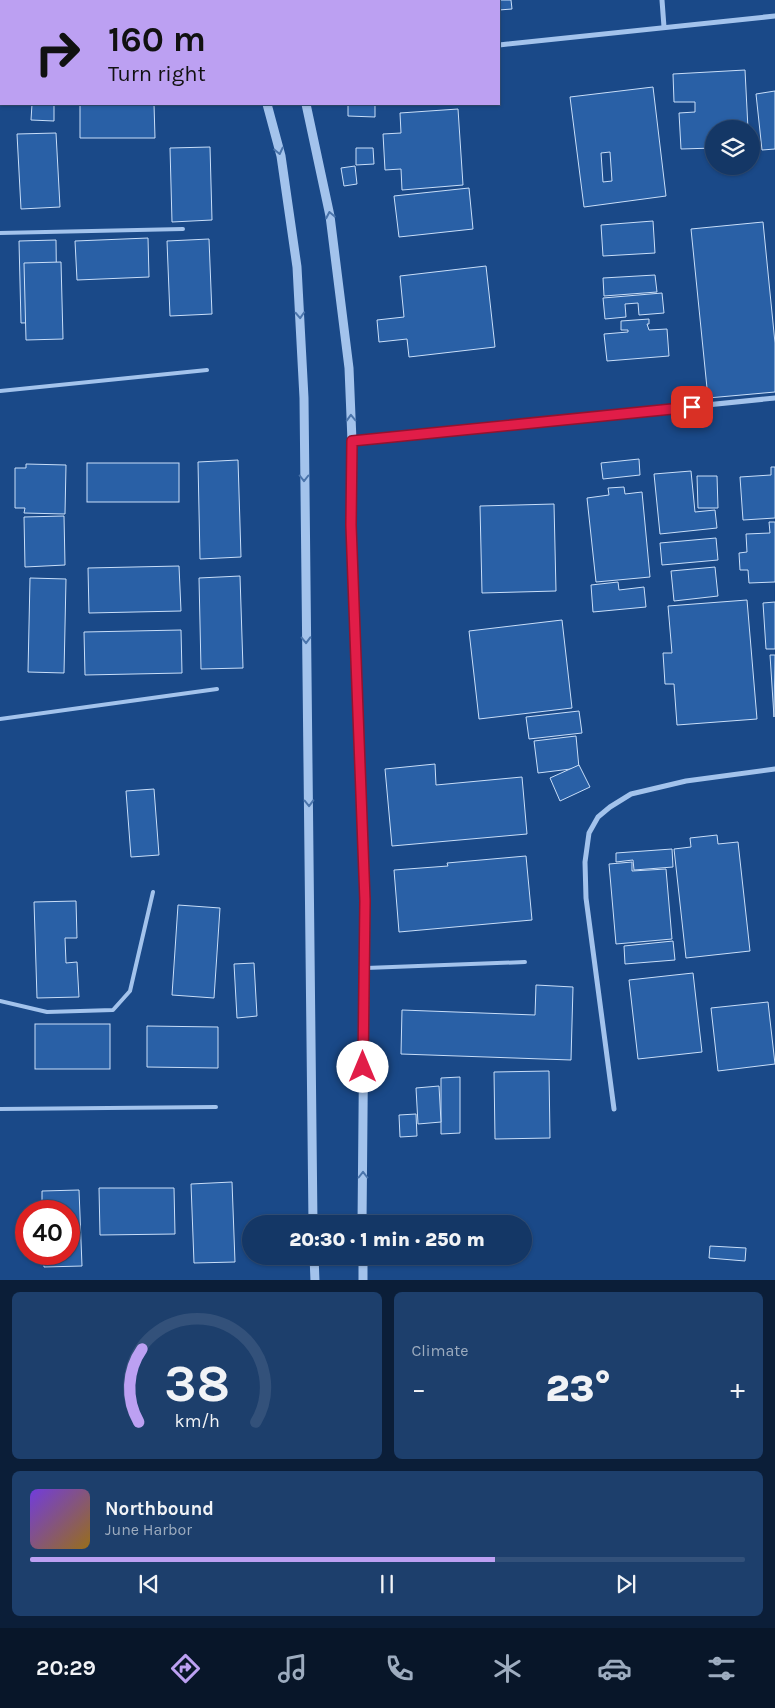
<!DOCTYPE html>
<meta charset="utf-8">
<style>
body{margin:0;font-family:Karla,sans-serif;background:#1d3f6c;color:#f1f3f6;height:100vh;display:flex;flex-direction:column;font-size:19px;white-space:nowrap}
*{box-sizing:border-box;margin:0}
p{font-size:16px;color:#9dacbf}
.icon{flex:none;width:28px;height:28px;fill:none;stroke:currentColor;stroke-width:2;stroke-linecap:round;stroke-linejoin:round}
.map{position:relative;height:1280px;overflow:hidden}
.details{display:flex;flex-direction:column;gap:12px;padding:12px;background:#0b1e38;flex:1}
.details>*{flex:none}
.guide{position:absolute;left:0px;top:0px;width:500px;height:105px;box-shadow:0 1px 4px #0004,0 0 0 1px #33517a;background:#bca0f2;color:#111;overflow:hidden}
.fabs{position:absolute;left:705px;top:120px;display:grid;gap:10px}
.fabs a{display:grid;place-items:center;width:55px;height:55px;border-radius:50%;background:#143766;box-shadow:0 1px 4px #0004,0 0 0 1px #33517a;font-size:25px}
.speed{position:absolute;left:15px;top:1200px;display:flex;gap:10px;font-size:25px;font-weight:700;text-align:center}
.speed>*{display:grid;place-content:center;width:65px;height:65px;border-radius:50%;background:#143766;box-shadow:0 1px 4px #0004,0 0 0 1px #33517a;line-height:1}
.speed .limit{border:8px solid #d22;background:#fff;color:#111}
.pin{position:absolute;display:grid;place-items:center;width:42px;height:42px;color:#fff;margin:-21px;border-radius:10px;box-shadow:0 2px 8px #0006}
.me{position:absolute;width:55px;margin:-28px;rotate:0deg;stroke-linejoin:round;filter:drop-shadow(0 0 4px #0008)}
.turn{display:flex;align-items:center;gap:18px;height:105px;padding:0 25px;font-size:22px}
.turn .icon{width:65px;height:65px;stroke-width:2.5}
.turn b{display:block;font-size:35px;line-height:42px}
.big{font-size:38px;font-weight:800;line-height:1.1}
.details .tile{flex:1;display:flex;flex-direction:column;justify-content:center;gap:8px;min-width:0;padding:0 18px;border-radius:8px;background:#1d3f6c}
.details .dial{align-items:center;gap:0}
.dial svg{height:130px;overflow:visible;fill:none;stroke:#33517a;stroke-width:7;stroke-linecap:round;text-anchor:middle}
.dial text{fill:#f1f3f6;stroke:none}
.song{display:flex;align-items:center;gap:15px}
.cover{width:60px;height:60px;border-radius:8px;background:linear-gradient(135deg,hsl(260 70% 55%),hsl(40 70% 35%))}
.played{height:5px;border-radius:2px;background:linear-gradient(90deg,#bca0f2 65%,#33517a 65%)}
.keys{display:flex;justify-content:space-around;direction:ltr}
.heat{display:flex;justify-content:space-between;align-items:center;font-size:28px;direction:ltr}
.details .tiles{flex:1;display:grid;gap:12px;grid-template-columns:1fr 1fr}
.tile:last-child{grid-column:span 2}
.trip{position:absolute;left:242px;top:1215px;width:290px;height:50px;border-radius:25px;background:#143766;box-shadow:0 1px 4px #0004,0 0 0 1px #33517a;font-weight:800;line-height:50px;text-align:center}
.tabs{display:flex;height:80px;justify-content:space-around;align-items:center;background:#081629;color:#9dacbf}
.tabs .icon{width:35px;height:35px}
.tabs .on{color:#bca0f2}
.tabs b{font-size:22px;color:#f1f3f6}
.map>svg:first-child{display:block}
.building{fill:#2960a6;stroke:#c8def9;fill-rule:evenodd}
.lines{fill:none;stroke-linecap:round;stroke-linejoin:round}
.service{stroke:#a3c3ec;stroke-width:4}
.minor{stroke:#a3c3ec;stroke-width:5}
.tertiary{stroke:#a3c3ec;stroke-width:9}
.oneway{stroke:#4a74ab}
.route-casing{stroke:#92132f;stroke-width:12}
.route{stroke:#e11d48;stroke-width:9}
</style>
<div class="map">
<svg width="775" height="1281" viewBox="0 0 775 1281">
<rect width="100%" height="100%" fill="#1a4988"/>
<g class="building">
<path d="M 480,0 L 511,0 L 512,9 L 499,10 L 499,1 Z"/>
<path d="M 745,70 L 748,129 L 714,129 L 714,148 L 681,149 L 679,113 L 695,112 L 695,102 L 674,102 L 673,74 Z"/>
<path d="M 653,87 L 666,196 L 584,207 L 570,97 ZM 610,152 L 612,181 L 603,182 L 601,153 Z"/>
<path d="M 775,91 L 775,149 L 762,150 L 756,94 Z"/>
<path d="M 32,104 L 54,104 L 54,121 L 31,120 Z"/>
<path d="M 80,104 L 154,104 L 155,138 L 80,138 Z"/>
<path d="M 348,104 L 375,104 L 375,117 L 348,116 Z"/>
<path d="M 458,109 L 463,185 L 402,190 L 401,169 L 385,170 L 383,134 L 401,133 L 400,113 Z"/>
<path d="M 56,133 L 60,207 L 21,209 L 17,134 Z"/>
<path d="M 210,147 L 212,220 L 172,222 L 170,148 Z"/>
<path d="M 356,148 L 373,148 L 374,164 L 356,165 Z"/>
<path d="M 355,166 L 357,184 L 344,186 L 341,168 Z"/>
<path d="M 469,188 L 473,229 L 399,237 L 394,196 Z"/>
<path d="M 653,221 L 655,253 L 603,256 L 601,225 Z"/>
<path d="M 763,222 L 775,343 L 775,392 L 708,398 L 691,229 Z"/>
<path d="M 148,238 L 149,277 L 77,280 L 75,241 Z"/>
<path d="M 209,239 L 212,314 L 170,316 L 167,241 Z"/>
<path d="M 56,240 L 57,322 L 21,323 L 19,241 Z"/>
<path d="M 61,262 L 63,339 L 26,340 L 24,263 Z"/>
<path d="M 486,266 L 495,347 L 409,357 L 407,339 L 379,342 L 377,320 L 404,317 L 400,276 Z"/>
<path d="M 655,275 L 657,292 L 604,296 L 603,278 Z"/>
<path d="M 662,293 L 664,313 L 639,315 L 638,303 L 625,304 L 626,317 L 605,319 L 603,298 Z"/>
<path d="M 649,319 L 649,324 L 647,324 L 649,330 L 667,329 L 669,356 L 607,361 L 604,334 L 628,332 L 628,330 L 621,330 L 621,321 Z"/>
<path d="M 639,459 L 640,475 L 603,479 L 601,463 Z"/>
<path d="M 238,460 L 241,557 L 200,559 L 198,462 Z"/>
<rect x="87" y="463" width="92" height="39"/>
<path d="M 26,464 L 66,465 L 65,514 L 24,513 L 25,508 L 15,508 L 15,468 L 26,468 Z"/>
<path d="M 771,467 L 775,467 L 775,518 L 743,520 L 740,477 L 771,475 Z"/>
<path d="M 691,471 L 695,512 L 715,510 L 717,528 L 660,534 L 654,474 Z"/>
<path d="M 697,476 L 717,476 L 718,508 L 698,508 Z"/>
<path d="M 624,487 L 625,494 L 642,492 L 650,577 L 596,582 L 587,498 L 609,495 L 608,488 Z"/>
<path d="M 554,504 L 556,591 L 482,593 L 480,506 Z"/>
<path d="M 64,516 L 65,565 L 25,567 L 24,517 Z"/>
<path d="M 769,522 L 775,522 L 775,582 L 749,583 L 748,570 L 740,570 L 739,553 L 747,552 L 746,534 L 770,533 Z"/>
<path d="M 716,538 L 718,560 L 662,565 L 660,543 Z"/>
<path d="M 179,566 L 181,611 L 89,613 L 88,568 Z"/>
<path d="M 715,567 L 718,596 L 674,601 L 671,571 Z"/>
<path d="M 240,576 L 243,668 L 201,669 L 199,578 Z"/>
<path d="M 30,578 L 66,579 L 64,673 L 28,672 Z"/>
<path d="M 618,582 L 619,590 L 644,587 L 646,607 L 593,612 L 591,585 Z"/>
<path d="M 747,600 L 757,719 L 677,725 L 674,684 L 665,684 L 663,653 L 672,653 L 668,606 Z"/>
<path d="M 775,602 L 775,649 L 766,649 L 763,603 Z"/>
<path d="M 562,620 L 572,708 L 479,719 L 469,631 Z"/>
<path d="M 181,630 L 182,673 L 85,675 L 84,632 Z"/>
<path d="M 770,655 L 775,655 L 774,717 Z"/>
<path d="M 579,711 L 582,733 L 529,739 L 526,717 Z"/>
<path d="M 576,736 L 579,768 L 538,773 L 534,741 Z"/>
<path d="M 435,764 L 436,785 L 522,777 L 527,834 L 392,846 L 385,769 Z"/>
<path d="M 579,765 L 590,787 L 560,801 L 550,778 Z"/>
<path d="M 154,789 L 159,855 L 131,857 L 126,791 Z"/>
<path d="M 717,835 L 718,844 L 738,842 L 750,951 L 686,958 L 674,849 L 691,847 L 690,838 Z"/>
<path d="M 672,849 L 673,867 L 634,870 L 633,860 L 616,862 L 616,853 Z"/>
<path d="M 526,856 L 532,920 L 399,932 L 394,870 L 448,866 L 447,863 Z"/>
<path d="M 632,862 L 632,871 L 666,869 L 672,939 L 616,944 L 609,864 Z"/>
<path d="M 76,901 L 77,938 L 65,938 L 66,963 L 77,962 L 79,997 L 37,998 L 34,902 Z"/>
<path d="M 178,905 L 220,908 L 214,998 L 172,995 Z"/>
<path d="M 673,941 L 675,960 L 625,964 L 624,946 Z"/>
<path d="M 254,963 L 257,1016 L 237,1018 L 234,964 Z"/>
<path d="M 693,973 L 702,1052 L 638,1059 L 629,980 Z"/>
<path d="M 536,985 L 573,987 L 571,1060 L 401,1054 L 402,1010 L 535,1015 Z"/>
<path d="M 768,1002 L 775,1064 L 718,1071 L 711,1008 Z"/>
<rect x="35" y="1024" width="75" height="45"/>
<path d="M 147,1026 L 218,1027 L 218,1068 L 147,1067 Z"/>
<path d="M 549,1071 L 550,1138 L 495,1139 L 494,1072 Z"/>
<path d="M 460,1077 L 460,1133 L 441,1134 L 441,1078 Z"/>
<path d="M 439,1086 L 441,1122 L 418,1124 L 416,1088 Z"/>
<path d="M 416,1114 L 417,1136 L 400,1137 L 399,1115 Z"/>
<path d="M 232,1182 L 235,1262 L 194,1263 L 191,1184 Z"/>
<path d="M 99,1188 L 174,1188 L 175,1234 L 100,1235 Z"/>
<path d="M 79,1190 L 82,1266 L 44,1267 L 43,1254 L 69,1254 L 69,1211 L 42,1211 L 42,1191 Z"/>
<path d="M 710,1246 L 746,1248 L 745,1261 L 709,1258 Z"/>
</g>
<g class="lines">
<g class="service">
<path d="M 0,233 L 183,229"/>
<path d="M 0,391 L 207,370"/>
<path d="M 0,719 L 217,689"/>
<path d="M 366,968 L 525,962"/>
<path d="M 0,1001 L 47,1012 L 113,1010 L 130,991 L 153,892"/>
<path d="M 0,1109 L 216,1107"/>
</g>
<g class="minor">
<path d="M 662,0 L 664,27"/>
<path d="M 270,1 L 270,0"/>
<path d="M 499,45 L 775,16"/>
<path d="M 352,441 L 775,398"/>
<path d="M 614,1109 L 586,898 L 585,862 L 589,833 L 598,817 L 610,807 L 631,794 L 686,781 L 775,769"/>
</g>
<g class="tertiary">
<path d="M 251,0 L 253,1"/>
<path d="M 0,40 L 1,40"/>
<path d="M 267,104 L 281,156 L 297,267 L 304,398 L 313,1224"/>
<path d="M 306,104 L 330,216 L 349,368 L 352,441 L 351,525 L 365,901 L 362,1224"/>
<path d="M 314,1256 L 315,1281"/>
<path d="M 363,1256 L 363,1281"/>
</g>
</g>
<defs><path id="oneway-chevron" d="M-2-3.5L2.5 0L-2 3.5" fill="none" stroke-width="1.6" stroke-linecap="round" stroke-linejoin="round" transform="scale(1.25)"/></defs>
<g class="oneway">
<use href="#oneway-chevron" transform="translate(279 151) rotate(77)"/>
<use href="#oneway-chevron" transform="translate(330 215) rotate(-101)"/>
<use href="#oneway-chevron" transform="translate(300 315) rotate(87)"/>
<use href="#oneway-chevron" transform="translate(351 418) rotate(-92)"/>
<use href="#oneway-chevron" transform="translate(304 478) rotate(90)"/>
<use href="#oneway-chevron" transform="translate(306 640) rotate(89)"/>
<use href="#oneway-chevron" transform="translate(309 803) rotate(89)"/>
<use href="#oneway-chevron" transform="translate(363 1175) rotate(-90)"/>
</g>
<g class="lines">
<g class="route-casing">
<path id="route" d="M 363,1067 L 365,901 L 351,525 L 352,441 L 692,407"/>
</g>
<use href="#route" class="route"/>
</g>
</svg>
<div class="fabs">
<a><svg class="icon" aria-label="layers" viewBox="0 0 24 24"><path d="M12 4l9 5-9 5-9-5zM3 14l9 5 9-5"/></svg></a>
</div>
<div class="speed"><div class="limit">40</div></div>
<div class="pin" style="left:692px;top:407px;background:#d93025"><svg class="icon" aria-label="arrive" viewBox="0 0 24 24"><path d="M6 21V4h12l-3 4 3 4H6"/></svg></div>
<svg class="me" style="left:363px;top:1067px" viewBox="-20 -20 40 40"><circle r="19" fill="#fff"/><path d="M0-13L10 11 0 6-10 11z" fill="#e11d48"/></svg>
<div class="trip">20:30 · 1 min · 250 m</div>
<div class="guide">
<div class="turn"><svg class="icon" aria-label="right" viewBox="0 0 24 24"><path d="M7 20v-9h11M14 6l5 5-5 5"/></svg><div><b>160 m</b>Turn right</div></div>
</div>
</div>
<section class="details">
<div class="tiles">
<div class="tile dial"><svg viewBox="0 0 100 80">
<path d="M14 69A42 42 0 1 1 86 69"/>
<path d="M14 69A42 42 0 0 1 16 24" stroke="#bca0f2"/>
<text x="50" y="56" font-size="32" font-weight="700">38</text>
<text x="50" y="72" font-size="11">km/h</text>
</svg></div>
<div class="tile"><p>Climate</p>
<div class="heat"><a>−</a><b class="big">23°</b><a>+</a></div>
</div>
<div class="tile">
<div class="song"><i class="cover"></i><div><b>Northbound</b><p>June Harbor</p></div></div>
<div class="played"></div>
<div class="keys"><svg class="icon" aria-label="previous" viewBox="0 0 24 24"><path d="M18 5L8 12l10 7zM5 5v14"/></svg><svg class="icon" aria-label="pause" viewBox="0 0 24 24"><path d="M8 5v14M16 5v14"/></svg><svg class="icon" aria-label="next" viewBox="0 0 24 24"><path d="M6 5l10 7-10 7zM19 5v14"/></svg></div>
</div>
</div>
</section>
<nav class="tabs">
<b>20:29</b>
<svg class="icon on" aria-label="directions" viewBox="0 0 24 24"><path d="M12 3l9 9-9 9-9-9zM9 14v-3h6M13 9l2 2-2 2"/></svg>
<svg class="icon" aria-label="music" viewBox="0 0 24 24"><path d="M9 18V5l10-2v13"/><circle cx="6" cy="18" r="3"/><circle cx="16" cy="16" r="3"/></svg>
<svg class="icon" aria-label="phone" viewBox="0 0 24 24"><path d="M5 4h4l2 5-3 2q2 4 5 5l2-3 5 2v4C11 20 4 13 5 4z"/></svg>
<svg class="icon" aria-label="climate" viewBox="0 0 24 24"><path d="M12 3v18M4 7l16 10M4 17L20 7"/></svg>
<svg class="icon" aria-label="car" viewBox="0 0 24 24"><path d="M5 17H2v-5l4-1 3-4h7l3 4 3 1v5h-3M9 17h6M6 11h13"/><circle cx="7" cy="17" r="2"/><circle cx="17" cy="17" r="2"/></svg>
<svg class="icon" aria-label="filters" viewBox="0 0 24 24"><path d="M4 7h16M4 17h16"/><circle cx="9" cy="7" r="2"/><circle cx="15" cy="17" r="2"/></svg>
</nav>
